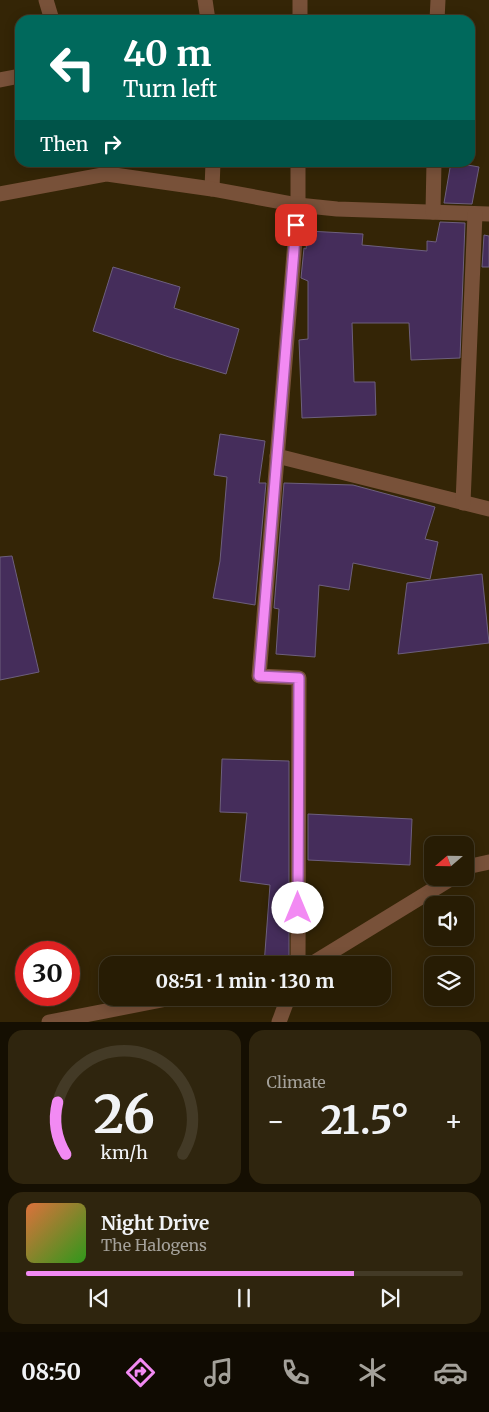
<!DOCTYPE html>
<meta charset="utf-8">
<style>
body{margin:0;font-family:Merriweather,serif;background:#2f250e;color:#f1f3f6;height:100vh;display:flex;flex-direction:column;font-size:19px;white-space:nowrap}
*{box-sizing:border-box;margin:0}
p{font-size:16px;color:#a4a19a}
.icon{flex:none;width:28px;height:28px;fill:none;stroke:currentColor;stroke-width:2;stroke-linecap:round;stroke-linejoin:round}
.map{position:relative;height:1022px;overflow:hidden}
.details{display:flex;flex-direction:column;gap:8px;padding:8px;background:#150f02;flex:1}
.details>*{flex:none}
.banner{position:absolute;left:15px;top:15px;width:460px;height:152px;border-radius:15px;box-shadow:0 2px 12px #0003,0 0 0 1px #433a26;background:#00695c;color:#fff;overflow:hidden}
.needle{width:32px;rotate:250deg}
.controls{position:absolute;left:424px;top:836px;display:grid;gap:10px}
.controls a{display:grid;place-items:center;width:50px;height:50px;border-radius:10px;background:#271c04;box-shadow:0 2px 12px #0003,0 0 0 1px #433a26;font-size:25px}
.speed{position:absolute;left:15px;top:941px;display:flex;gap:10px;font-size:25px;font-weight:700;text-align:center}
.speed>*{display:grid;place-content:center;width:65px;height:65px;border-radius:50%;background:#271c04;box-shadow:0 2px 12px #0003,0 0 0 1px #433a26;line-height:1}
.speed .limit{border:8px solid #d22;background:#fff;color:#111}
.pin{position:absolute;display:grid;place-items:center;width:42px;height:42px;color:#fff;margin:-21px;border-radius:10px;box-shadow:0 2px 8px #0006}
.me{position:absolute;width:55px;margin:-28px;rotate:0deg;stroke-linejoin:round;filter:drop-shadow(0 0 4px #0008)}
.turn{display:flex;align-items:center;gap:18px;height:105px;padding:0 25px;font-size:22px}
.turn .icon{width:65px;height:65px;stroke-width:2.5}
.turn b{display:block;font-size:35px;line-height:42px}
.then{display:flex;align-items:center;height:48px;padding:0 25px;background:#0003;gap:10px;font-size:19px}
.big{font-size:38px;font-weight:700;line-height:1.1}
.details .tile{flex:1;display:flex;flex-direction:column;justify-content:center;gap:8px;min-width:0;padding:0 18px;border-radius:15px;background:#2f250e}
.details .dial{align-items:center;gap:0}
.dial svg{height:130px;overflow:visible;fill:none;stroke:#433a26;stroke-width:7;stroke-linecap:round;text-anchor:middle}
.dial text{fill:#f1f3f6;stroke:none}
.song{display:flex;align-items:center;gap:15px}
.cover{width:60px;height:60px;border-radius:8px;background:linear-gradient(135deg,hsl(20 70% 55%),hsl(110 70% 35%))}
.played{height:5px;border-radius:2px;background:linear-gradient(90deg,#f28af3 75%,#433a26 75%)}
.keys{display:flex;justify-content:space-around;direction:ltr}
.heat{display:flex;justify-content:space-between;align-items:center;font-size:28px;direction:ltr}
.details .tiles{flex:1;display:grid;gap:8px;grid-template-columns:1fr 1fr}
.tile:last-child{grid-column:span 2}
.trip{position:absolute;left:99px;top:956px;width:292px;height:50px;border-radius:15px;background:#271c04;box-shadow:0 2px 12px #0003,0 0 0 1px #433a26;font-weight:700;line-height:50px;text-align:center}
.dock{display:flex;height:80px;justify-content:space-around;align-items:center;background:#100b02;color:#a4a19a}
.dock .icon{width:35px;height:35px}
.dock .current{color:#f28af3}
.dock b{font-size:22px;color:#f1f3f6}
.map>svg:first-child{display:block}
.building{fill:#452d5b;stroke:#6d5f7d}
.lines{fill:none;stroke-linecap:round;stroke-linejoin:round}
.minor{stroke:#785139;stroke-width:15}
.route-casing{stroke:#9d5a9e;stroke-width:12}
.route{stroke:#f28af3;stroke-width:9}
</style>
<div class="map">
<svg width="489" height="1022" viewBox="0 0 489 1022">
<rect width="100%" height="100%" fill="#342506"/>
<g class="building">
<path d="M 451,162 L 479,167 L 472,204 L 444,203 Z"/>
<path d="M 440,222 L 465,223 L 460,358 L 411,360 L 409,323 L 352,323 L 354,382 L 375,382 L 376,415 L 302,418 L 299,340 L 308,339 L 308,281 L 301,278 L 304,248 L 306,249 L 308,231 L 363,234 L 362,245 L 427,251 L 427,241 L 436,242 Z"/>
<path d="M 484,235 L 489,236 L 489,267 L 482,267 Z"/>
<path d="M 113,267 L 180,287 L 174,308 L 239,329 L 226,374 L 169,357 L 93,331 Z"/>
<path d="M 220,434 L 265,441 L 259,483 L 266,483 L 255,605 L 213,598 L 220,561 L 227,477 L 214,475 Z"/>
<path d="M 284,483 L 353,485 L 435,507 L 425,539 L 438,542 L 430,579 L 353,563 L 349,590 L 319,585 L 315,657 L 276,654 L 279,609 L 274,608 Z"/>
<path d="M 12,556 L 39,672 L 0,680 L 0,557 Z"/>
<path d="M 482,574 L 489,643 L 398,654 L 407,583 Z"/>
<path d="M 222,759 L 289,761 L 289,965 L 264,965 L 270,885 L 240,881 L 247,813 L 220,812 Z"/>
<path d="M 308,814 L 412,819 L 410,865 L 308,860 Z"/>
</g>
<g class="lines">
<g class="minor">
<path d="M 46,0 L 52,20"/>
<path d="M 205,0 L 208,20"/>
<path d="M 300,20 L 300,0"/>
<path d="M 437,20 L 438,0"/>
<path d="M 0,80 L 20,76"/>
<path d="M 212,189 L 213,162"/>
<path d="M 0,194 L 107,174 L 212,189 L 298,205 L 337,209 L 489,214"/>
<path d="M 433,212 L 434,162"/>
<path d="M 277,456 L 489,509"/>
<path d="M 463,503 L 475,214"/>
<path d="M 465,870 L 471,866 L 489,862"/>
<path d="M 298,965 L 299,678 L 259,676 L 298,205 L 298,162"/>
<path d="M 310,965 L 452,878"/>
<path d="M 49,1022 L 172,998"/>
<path d="M 279,1022 L 288,998"/>
</g>
</g>
<g class="lines">
<g class="route-casing">
<path id="route" d="M 296,225 L 259,676 L 299,678 L 298,908"/>
</g>
<use href="#route" class="route"/>
</g>
</svg>
<div class="controls">
<a><svg class="needle" viewBox="-14 -14 28 28"><path d="M0-13l5 13h-10z" fill="#e53935"/><path d="M0 13l5-13h-10z" fill="#a4a19a"/></svg></a>
<a><svg class="icon" aria-label="sound" viewBox="0 0 24 24"><path d="M4 9h4l5-4v14l-5-4H4zM17 9q2 3 0 6"/></svg></a>
<a><svg class="icon" aria-label="layers" viewBox="0 0 24 24"><path d="M12 4l9 5-9 5-9-5zM3 14l9 5 9-5"/></svg></a>
</div>
<div class="speed"><div class="limit">30</div></div>
<div class="pin" style="left:296px;top:225px;background:#d93025"><svg class="icon" aria-label="arrive" viewBox="0 0 24 24"><path d="M6 21V4h12l-3 4 3 4H6"/></svg></div>
<svg class="me" style="left:298px;top:908px" viewBox="-20 -20 40 40"><circle r="19" fill="#fff"/><path d="M0-13L10 11 0 6-10 11z" fill="#f28af3"/></svg>
<div class="trip">08:51 · 1 min · 130 m</div>
<div class="banner">
<div class="turn"><svg class="icon" aria-label="left" viewBox="0 0 24 24"><path d="M17 20v-9H6M10 6l-5 5 5 5"/></svg><div><b>40 m</b>Turn left</div></div>
<div class="then">Then<svg class="icon" aria-label="right" viewBox="0 0 24 24"><path d="M7 20v-9h11M14 6l5 5-5 5"/></svg></div>
</div>
</div>
<section class="details">
<div class="tiles">
<div class="tile dial"><svg viewBox="0 0 100 80">
<path d="M14 69A42 42 0 1 1 86 69"/>
<path d="M14 69A42 42 0 0 1 9 37" stroke="#f28af3"/>
<text x="50" y="56" font-size="32" font-weight="700">26</text>
<text x="50" y="72" font-size="11">km/h</text>
</svg></div>
<div class="tile"><p>Climate</p>
<div class="heat"><a>−</a><b class="big">21.5°</b><a>+</a></div>
</div>
<div class="tile">
<div class="song"><i class="cover"></i><div><b>Night Drive</b><p>The Halogens</p></div></div>
<div class="played"></div>
<div class="keys"><svg class="icon" aria-label="previous" viewBox="0 0 24 24"><path d="M18 5L8 12l10 7zM5 5v14"/></svg><svg class="icon" aria-label="pause" viewBox="0 0 24 24"><path d="M8 5v14M16 5v14"/></svg><svg class="icon" aria-label="next" viewBox="0 0 24 24"><path d="M6 5l10 7-10 7zM19 5v14"/></svg></div>
</div>
</div>
</section>
<nav class="dock">
<b>08:50</b>
<svg class="icon current" aria-label="directions" viewBox="0 0 24 24"><path d="M12 3l9 9-9 9-9-9zM9 14v-3h6M13 9l2 2-2 2"/></svg>
<svg class="icon" aria-label="music" viewBox="0 0 24 24"><path d="M9 18V5l10-2v13"/><circle cx="6" cy="18" r="3"/><circle cx="16" cy="16" r="3"/></svg>
<svg class="icon" aria-label="phone" viewBox="0 0 24 24"><path d="M5 4h4l2 5-3 2q2 4 5 5l2-3 5 2v4C11 20 4 13 5 4z"/></svg>
<svg class="icon" aria-label="climate" viewBox="0 0 24 24"><path d="M12 3v18M4 7l16 10M4 17L20 7"/></svg>
<svg class="icon" aria-label="car" viewBox="0 0 24 24"><path d="M5 17H2v-5l4-1 3-4h7l3 4 3 1v5h-3M9 17h6M6 11h13"/><circle cx="7" cy="17" r="2"/><circle cx="17" cy="17" r="2"/></svg>
</nav>
